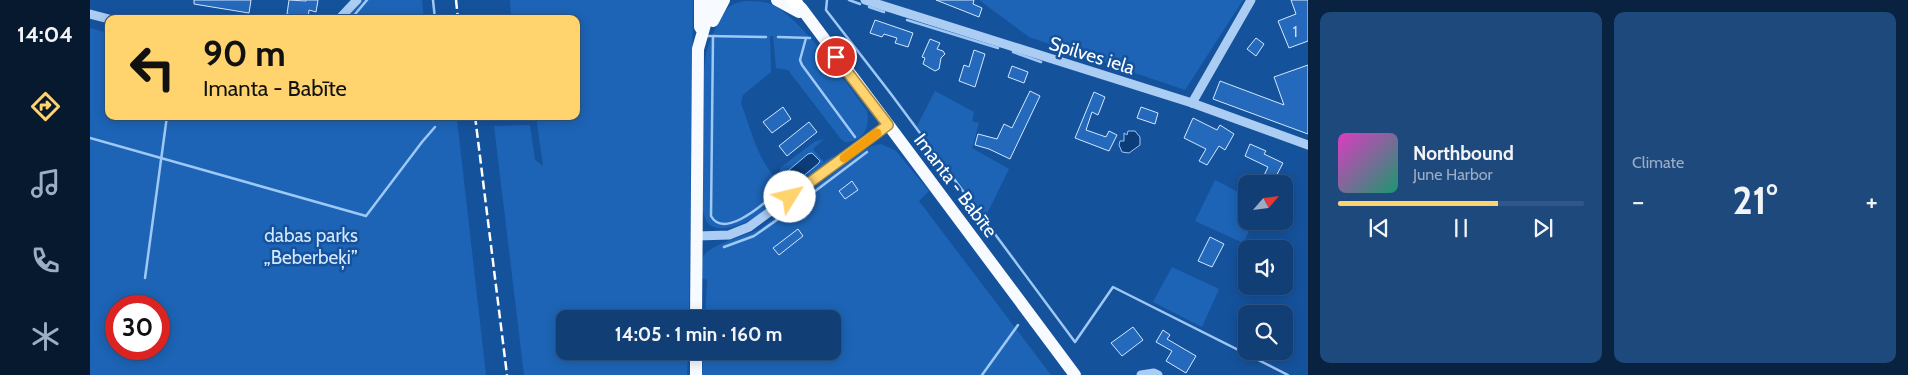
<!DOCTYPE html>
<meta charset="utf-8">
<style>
body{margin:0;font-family:Cabin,sans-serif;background:#1e497d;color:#f1f3f6;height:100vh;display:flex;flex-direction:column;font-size:19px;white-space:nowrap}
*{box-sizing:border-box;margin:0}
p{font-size:16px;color:#9caec5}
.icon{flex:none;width:28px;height:28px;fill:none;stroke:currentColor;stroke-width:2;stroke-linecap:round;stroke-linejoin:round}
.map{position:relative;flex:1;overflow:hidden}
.sheet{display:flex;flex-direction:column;gap:12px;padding:12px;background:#092240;width:600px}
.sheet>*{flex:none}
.banner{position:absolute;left:15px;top:15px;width:475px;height:105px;border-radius:10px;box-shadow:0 2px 12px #0003,0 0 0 1px #305787;background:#ffd36d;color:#111;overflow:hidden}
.needle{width:32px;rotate:62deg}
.fabs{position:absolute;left:1148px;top:175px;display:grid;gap:10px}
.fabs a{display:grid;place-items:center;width:55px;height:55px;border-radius:10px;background:#103e75;box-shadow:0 2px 12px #0003,0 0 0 1px #305787;font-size:25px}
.speed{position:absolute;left:15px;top:295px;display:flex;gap:10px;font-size:25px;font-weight:700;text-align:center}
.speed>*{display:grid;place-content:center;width:65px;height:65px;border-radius:50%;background:#103e75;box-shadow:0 2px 12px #0003,0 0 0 1px #305787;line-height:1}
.speed .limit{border:8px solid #d22;background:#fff;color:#111}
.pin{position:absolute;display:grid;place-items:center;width:42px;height:42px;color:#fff;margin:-21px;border:2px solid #fff;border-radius:50%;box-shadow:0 1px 5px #0007}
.me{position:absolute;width:55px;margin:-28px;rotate:54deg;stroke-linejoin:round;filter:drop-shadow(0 0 4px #0008)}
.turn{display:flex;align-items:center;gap:18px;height:105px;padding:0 15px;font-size:22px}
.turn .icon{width:65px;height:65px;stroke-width:2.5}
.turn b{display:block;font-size:35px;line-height:42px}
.big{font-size:38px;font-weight:700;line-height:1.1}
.sheet .widget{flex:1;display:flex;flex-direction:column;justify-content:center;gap:8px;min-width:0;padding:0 18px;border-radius:10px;background:#1e497d}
.song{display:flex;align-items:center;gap:15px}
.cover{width:60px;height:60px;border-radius:8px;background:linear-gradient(135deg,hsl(310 70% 55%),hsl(160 70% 35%))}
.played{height:5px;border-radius:2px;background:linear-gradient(90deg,#ffd36d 65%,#305787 65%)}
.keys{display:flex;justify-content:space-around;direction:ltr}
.heat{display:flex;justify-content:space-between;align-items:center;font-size:28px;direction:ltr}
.sheet .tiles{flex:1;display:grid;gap:12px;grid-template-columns:repeat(2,1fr)}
.trip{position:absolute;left:466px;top:310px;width:285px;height:50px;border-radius:10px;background:#103e75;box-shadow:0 2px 12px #0003,0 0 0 1px #305787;font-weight:700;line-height:50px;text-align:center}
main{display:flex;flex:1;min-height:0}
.menu{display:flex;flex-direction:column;width:90px;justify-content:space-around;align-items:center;background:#06192f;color:#9caec5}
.menu .icon{width:35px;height:35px}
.menu .active{color:#ffd36d}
.menu b{font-size:22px;color:#f1f3f6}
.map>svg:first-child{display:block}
.green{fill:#1d64b6;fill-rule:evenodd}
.water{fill:#0d3d79;stroke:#9ec8f6}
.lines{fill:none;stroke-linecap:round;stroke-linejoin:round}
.stream{stroke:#9ec8f6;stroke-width:2.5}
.building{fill:#2469bb;stroke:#d3e7fd}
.minor{stroke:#abcdf3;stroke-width:9}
.major{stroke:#f7faff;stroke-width:12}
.highway{stroke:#fff;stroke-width:15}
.rail{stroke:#fff;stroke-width:2.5;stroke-dasharray:9 4;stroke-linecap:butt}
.route-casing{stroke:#a68947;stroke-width:12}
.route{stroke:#ffd36d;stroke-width:9}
.slow{stroke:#f59e0b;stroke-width:9}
.labels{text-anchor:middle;stroke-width:5;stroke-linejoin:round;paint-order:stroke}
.number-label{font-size:16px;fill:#c8daee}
.street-label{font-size:19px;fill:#fff;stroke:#15529c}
.park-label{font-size:19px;fill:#d3e7fd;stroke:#15529c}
</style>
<main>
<nav class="menu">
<b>14:04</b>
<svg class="icon active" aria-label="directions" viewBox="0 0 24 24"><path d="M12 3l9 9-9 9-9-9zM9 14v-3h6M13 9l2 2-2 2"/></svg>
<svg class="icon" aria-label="music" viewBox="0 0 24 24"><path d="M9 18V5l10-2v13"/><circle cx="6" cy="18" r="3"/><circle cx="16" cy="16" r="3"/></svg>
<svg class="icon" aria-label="phone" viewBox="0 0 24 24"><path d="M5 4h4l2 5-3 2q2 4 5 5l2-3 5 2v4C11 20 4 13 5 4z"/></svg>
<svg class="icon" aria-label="climate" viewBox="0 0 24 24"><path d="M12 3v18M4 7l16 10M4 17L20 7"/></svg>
</nav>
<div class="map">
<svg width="1218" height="375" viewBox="0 0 1218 375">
<rect width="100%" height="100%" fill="#15529c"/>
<g class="green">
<path d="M 272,0 L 332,0 L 334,19 L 255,19 Z"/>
<path d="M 420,0 L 603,0 L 599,319 L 475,319 L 475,351 L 598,351 L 597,375 L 434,375 L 404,126 L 440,125 L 445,160 L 453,166 L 446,116 L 486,116 L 486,19 L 421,19 Z"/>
<path d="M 889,0 L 1153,0 L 1095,90 L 939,37 Z"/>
<path d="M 656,1 C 665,1 674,1 683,5 C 711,19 758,84 777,111 C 781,128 772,142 755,142 L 750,138 L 698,70 L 686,68 L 683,36 L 680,36 L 681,72 L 653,95 L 651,103 C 658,122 665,147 675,164 C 680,172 690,181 689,191 C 687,210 638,238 620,225 C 616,222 615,217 613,212 C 612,163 609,103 616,55 C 618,44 630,15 639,7 C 644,3 650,2 656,1 Z"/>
<path d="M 0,28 L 19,33 L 19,116 L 355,116 L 367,119 L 396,375 L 0,375 ZM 26,306 L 69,306 L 69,349 L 26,349 Z"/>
<path d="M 845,91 L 884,112 L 882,121 L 889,123 L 882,148 L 919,169 L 895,218 L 827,126 Z"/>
<path d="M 734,139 L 723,149 L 734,162 L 744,155 L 742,159 L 706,186 C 697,186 693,179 690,172 L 690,168 L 724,142 Z"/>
<path d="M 791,144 L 806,151 L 839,191 L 829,201 L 961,375 L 612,375 L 613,351 L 742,351 L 742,319 L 615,319 L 617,280 L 611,278 C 611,272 610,264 612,259 C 617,244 657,236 670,229 L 771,152 L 782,146 Z"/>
<path d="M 1125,180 L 1156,196 L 1156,221 L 1164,221 L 1153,243 L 1105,221 Z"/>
<path d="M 1082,267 L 1129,289 L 1112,327 L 1063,302 Z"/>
</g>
<g class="water">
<path d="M 1038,131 L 1045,131 L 1050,137 L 1050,145 L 1039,153 L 1032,152 L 1029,145 L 1030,141 L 1034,141 L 1034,133 L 1037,135 Z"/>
<path d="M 722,153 L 730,161 L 728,164 L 706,182 L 703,182 L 697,175 L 699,170 L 718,154 Z"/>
</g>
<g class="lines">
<g class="stream">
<path d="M 343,0 L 345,19"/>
<path d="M 737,0 L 736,10 L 801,94 L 985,342 L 1023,287 L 1198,375"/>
<path d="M 759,0 L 770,4"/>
<path d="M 779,7 L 794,12"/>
<path d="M 261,19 L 277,0"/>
<path d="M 817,20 L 908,48"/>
<path d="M 618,36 L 676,37"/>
<path d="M 623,36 L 621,216 C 633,238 669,208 680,198"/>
<path d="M 688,37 L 720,38"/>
<path d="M 716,38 L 710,60 L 712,65 L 765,137"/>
<path d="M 923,52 L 951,62"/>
<path d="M 0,138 L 276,216 L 332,142 L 345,127"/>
<path d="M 712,201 L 777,152"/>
<path d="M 634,247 L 664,236 L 701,210"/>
<path d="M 55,278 L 77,116"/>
<path d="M 892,375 L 928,325"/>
</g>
</g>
<g class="building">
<path d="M 104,0 L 161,0 L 159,13 L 104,4 Z"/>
<path d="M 199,0 L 216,1 L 216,0 L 228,0 L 226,12 L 219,10 L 218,18 L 197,14 Z"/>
<path d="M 846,0 L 884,0 L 883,4 L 892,8 L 889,17 Z"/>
<path d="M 1201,0 L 1218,0 L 1218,41 L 1199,48 L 1188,21 L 1206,14 Z"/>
<path d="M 785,20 L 823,33 L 818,47 L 805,43 L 807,38 L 794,34 L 792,37 L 780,33 Z"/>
<path d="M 1166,38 L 1174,44 L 1166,56 L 1157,49 Z"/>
<path d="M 840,39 L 850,43 L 847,49 L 853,51 L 855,54 L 851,58 L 849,69 L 845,71 L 833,64 L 835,58 L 832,57 Z"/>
<path d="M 884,50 L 895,54 L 885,87 L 869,81 L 874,65 L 879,67 Z"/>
<path d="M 1218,65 L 1218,134 L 1123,99 L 1130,81 L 1194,105 L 1184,77 Z"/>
<path d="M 922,66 L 938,72 L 934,83 L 918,77 Z"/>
<path d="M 940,91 L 950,96 L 920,159 L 899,149 L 885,145 L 888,134 L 907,139 L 914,124 L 922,128 Z"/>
<path d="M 1004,92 L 1015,97 L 1008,115 L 1002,112 L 996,130 L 1016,137 L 1019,131 L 1027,135 L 1019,151 L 985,138 Z"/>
<path d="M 693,107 L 701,119 L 682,133 L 673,122 Z"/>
<path d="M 1051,107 L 1068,113 L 1065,124 L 1047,118 Z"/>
<path d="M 1103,118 L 1127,130 L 1130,125 L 1144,134 L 1135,150 L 1129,146 L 1117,165 L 1109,161 L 1116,149 L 1094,138 Z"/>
<path d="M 719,122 L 727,132 L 697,156 L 689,146 Z"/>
<path d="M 1160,144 L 1176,151 L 1174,154 L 1193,163 L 1182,184 L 1170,184 L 1178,167 L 1155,156 Z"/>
<path d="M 762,181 L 768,190 L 755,199 L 749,191 Z"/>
<path d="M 708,229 L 713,236 L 689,255 L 683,248 Z"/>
<path d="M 1120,237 L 1134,244 L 1122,267 L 1108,261 Z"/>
<path d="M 1043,327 L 1053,340 L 1032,356 L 1021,343 Z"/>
<path d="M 1073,330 L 1080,335 L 1077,339 L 1106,356 L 1096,373 L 1076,361 L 1082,351 L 1066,342 Z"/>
</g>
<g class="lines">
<g class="minor">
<path d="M 775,0 L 1102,103 L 1218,145"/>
<path d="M 0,14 L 19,19"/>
<path d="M 249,19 L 267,0"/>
<path d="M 1102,103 L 1161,0"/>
<path d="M 607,236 L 639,235 L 659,227 L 798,125"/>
<path d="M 1051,375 L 1064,373 L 1068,375"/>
</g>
<g class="major">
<path d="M 610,0 L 610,27"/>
<path d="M 687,0 L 709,12"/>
<path d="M 703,0 L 712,9 L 985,375"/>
<path d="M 623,21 L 634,0"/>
<path d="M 606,319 L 608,49 L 622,0"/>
<path d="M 606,375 L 606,351"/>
</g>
<path class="highway" d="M 704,0 L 705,1"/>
<g class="rail">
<path d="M 366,0 L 368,19"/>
<path d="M 385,116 L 417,375"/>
</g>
</g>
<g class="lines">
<g class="route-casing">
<path id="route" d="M 700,197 L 798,125 L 746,57"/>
</g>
<use href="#route" class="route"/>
<path class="slow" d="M 754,158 L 787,133"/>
</g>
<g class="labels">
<g class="number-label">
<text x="1205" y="37">1</text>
</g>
<g class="street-label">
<text transform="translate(1002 55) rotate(17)" y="7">Spilves iela</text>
<text transform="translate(866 185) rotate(53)" y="7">Imanta - Babīte</text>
</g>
<g class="park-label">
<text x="221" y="242">dabas parks<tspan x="221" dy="22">„Beberbeķi”</tspan></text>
</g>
</g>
</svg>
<div class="fabs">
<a><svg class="needle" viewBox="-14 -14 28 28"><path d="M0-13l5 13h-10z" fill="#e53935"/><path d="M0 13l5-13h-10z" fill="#9caec5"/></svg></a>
<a><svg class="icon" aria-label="sound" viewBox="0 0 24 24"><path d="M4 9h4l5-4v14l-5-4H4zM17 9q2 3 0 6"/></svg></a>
<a><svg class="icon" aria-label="search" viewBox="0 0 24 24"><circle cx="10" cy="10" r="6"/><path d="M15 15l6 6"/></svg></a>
</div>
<div class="speed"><div class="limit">30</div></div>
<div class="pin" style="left:746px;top:57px;background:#d93025"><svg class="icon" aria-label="arrive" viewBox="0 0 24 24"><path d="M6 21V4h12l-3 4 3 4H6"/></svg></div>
<svg class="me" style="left:700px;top:197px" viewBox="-20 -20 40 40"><circle r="19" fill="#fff"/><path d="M0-13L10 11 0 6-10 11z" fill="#ffd36d"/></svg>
<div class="trip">14:05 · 1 min · 160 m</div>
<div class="banner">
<div class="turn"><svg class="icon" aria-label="left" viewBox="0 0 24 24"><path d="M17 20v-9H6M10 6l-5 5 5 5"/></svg><div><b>90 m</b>Imanta - Babīte</div></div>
</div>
</div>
<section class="sheet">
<div class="tiles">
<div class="widget">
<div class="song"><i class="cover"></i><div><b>Northbound</b><p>June Harbor</p></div></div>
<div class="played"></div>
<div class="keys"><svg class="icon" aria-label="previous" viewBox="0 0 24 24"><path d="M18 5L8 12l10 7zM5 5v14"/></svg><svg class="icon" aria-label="pause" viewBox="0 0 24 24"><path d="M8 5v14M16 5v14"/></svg><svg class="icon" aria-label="next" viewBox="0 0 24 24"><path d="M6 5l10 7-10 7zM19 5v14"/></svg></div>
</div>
<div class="widget"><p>Climate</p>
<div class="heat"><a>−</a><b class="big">21°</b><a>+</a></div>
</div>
</div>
</section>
</main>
